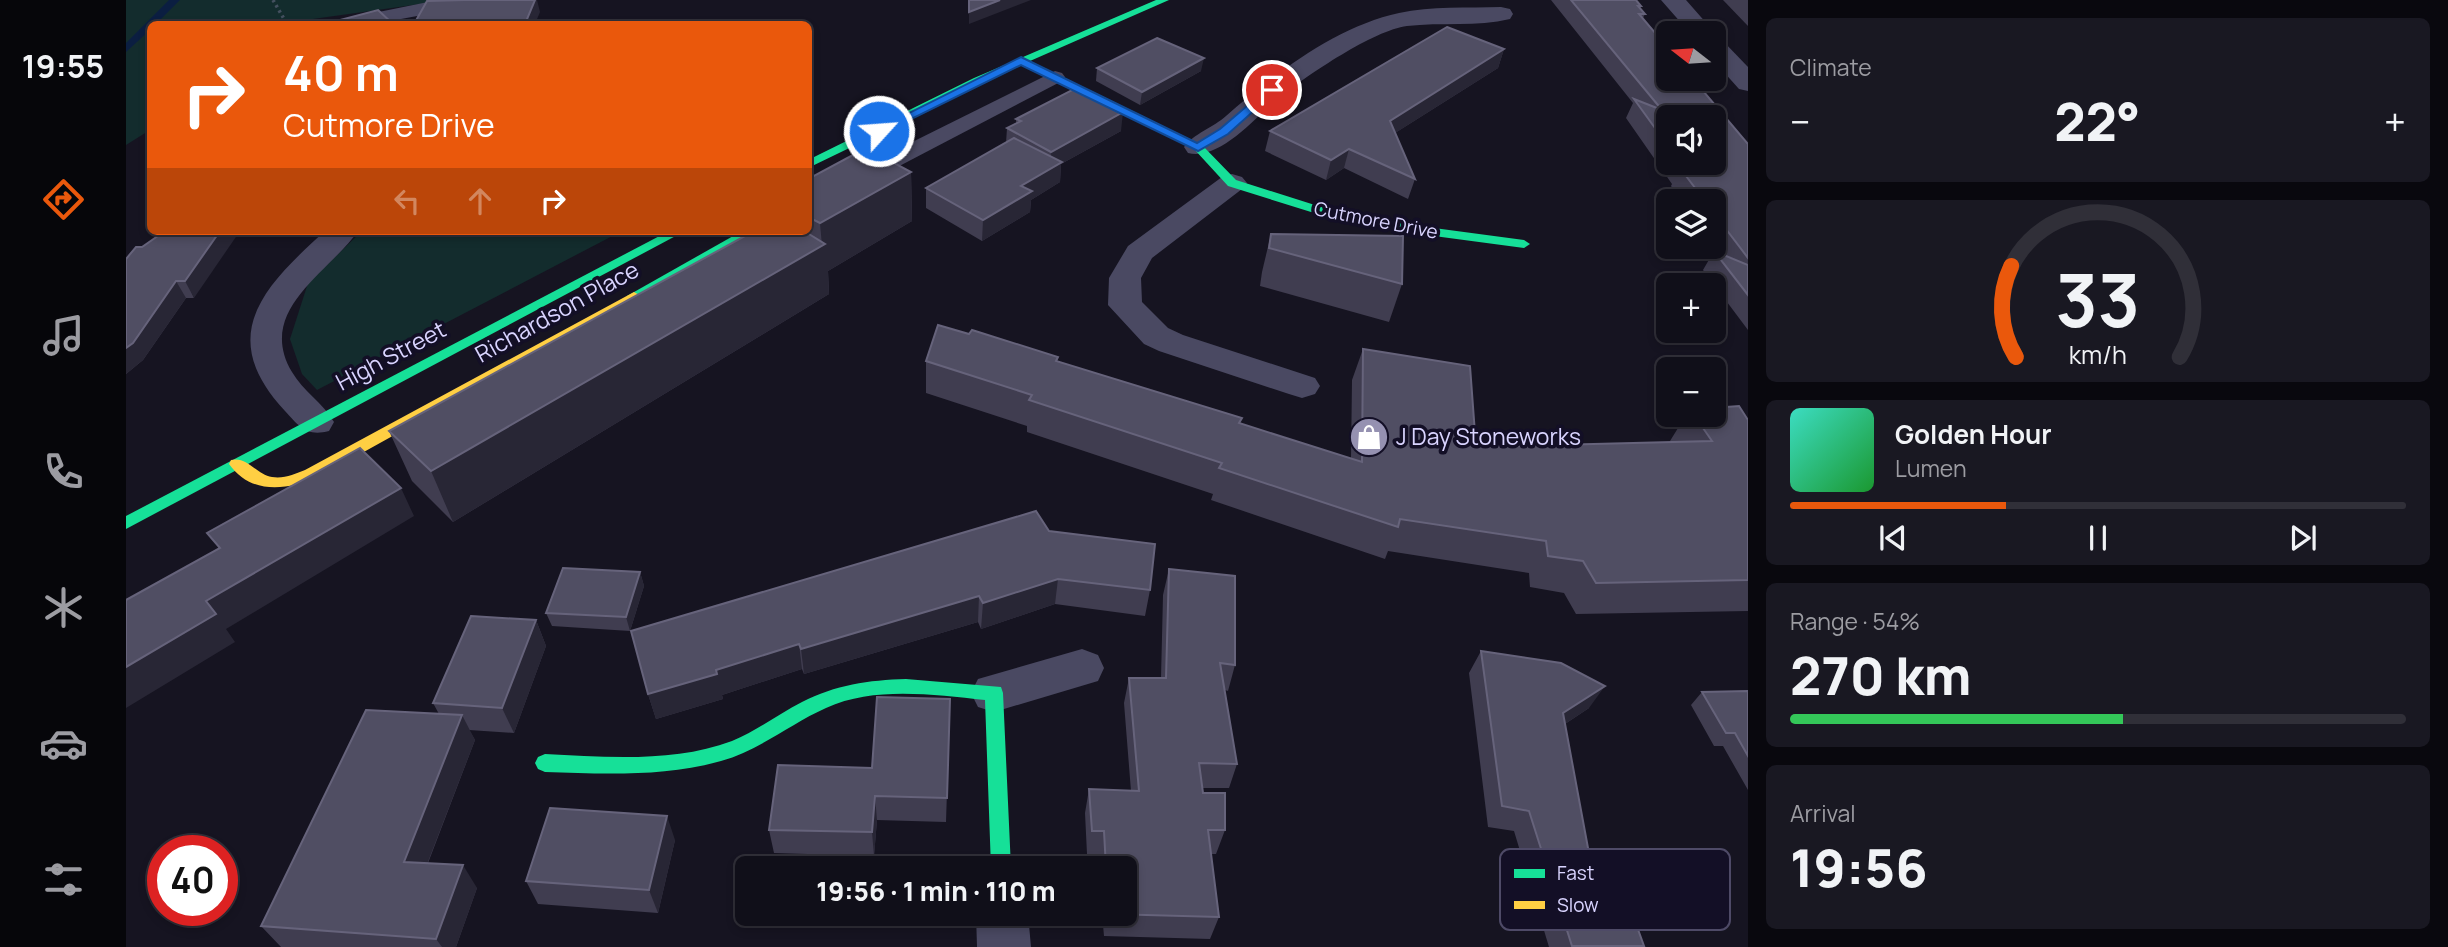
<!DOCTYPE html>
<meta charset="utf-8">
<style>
body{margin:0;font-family:Manrope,sans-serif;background:#191822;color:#f1f3f6;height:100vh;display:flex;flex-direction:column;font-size:26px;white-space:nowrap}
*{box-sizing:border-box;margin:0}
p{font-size:23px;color:#9c9ca2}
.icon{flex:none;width:38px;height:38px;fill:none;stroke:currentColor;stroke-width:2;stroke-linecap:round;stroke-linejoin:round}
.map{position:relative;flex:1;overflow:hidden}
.panel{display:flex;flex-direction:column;gap:18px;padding:18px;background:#09080e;width:700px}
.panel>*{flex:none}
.banner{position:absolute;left:21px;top:21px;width:665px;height:214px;border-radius:10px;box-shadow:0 4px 10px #0003,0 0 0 2px #302f38;background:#ea580c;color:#fff;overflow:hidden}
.needle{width:46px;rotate:287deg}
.fabs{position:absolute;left:1530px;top:21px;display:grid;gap:14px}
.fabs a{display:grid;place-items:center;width:70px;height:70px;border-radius:10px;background:#100f19;box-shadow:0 4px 10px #0003,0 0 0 2px #302f38;font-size:35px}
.speed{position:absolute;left:21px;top:835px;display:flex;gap:14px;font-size:35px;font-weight:700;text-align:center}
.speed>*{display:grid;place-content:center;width:91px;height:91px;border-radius:50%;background:#100f19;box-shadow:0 4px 10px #0003,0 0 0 2px #302f38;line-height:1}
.speed .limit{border:10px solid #d22;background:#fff;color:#111}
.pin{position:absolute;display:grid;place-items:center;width:60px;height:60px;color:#fff;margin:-30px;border:4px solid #fff;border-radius:50%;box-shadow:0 2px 7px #0007}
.me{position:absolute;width:77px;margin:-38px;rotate:64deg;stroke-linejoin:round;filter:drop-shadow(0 0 5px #0008)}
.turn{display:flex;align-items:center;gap:24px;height:147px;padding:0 21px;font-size:32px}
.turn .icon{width:91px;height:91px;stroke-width:2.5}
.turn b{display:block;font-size:49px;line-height:60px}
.lanes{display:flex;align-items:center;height:66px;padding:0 21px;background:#0003;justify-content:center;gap:35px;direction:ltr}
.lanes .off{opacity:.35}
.big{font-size:52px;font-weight:800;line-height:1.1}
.panel .card{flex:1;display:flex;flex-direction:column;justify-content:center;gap:10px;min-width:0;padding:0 24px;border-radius:10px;background:#191822}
.panel .dial{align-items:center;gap:0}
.dial svg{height:182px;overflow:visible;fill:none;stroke:#302f38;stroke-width:7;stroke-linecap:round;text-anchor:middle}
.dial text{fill:#f1f3f6;stroke:none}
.song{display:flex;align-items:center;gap:21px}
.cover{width:84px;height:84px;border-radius:10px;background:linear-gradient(135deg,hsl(170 70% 55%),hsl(130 70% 35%))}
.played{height:7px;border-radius:4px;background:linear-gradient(90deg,#ea580c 35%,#302f38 35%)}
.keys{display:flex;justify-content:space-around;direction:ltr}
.heat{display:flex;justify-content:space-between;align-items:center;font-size:38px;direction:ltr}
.charge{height:10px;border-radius:5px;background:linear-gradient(90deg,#34c759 54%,#302f38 0)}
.trip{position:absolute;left:609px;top:856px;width:402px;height:70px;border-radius:10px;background:#100f19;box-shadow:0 4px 10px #0003,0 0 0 2px #302f38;font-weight:800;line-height:70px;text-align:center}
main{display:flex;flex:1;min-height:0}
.menu{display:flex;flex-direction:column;width:126px;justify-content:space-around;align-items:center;background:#06060a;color:#9c9ca2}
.menu .icon{width:49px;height:49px}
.menu .current{color:#ea580c}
.menu b{font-size:32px;color:#f1f3f6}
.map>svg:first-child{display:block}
.green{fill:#132c2d}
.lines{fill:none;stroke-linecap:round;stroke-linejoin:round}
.stream{fill:#0b1e41;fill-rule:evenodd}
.path{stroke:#44505f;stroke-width:3.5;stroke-dasharray:2.5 3.5;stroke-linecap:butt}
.lane{fill:#4a4962;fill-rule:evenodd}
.street{fill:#4a4962;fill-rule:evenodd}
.fast{fill:#16e098;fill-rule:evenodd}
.slow{fill:#ffcf43;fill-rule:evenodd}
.wall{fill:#403d50;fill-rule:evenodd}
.shaded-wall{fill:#282635}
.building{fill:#504e63;stroke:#66637b;stroke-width:2}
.route{fill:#1a73e8;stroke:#114b97;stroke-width:2}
.labels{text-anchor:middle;stroke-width:7;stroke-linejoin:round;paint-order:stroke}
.far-street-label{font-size:19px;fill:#d9d4ff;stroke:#130f26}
.street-label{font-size:23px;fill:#d9d4ff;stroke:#130f26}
.poi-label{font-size:23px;fill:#d9d4ff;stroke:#130f26;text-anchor:start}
.key{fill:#130f26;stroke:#4e4a67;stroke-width:2}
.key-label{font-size:19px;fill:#d9d4ff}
</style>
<main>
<nav class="menu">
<b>19:55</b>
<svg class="icon current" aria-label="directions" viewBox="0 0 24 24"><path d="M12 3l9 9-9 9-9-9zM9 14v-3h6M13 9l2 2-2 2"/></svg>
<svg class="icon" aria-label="music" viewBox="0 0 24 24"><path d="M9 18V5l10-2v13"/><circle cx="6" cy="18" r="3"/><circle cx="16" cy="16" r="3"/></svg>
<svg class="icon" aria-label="phone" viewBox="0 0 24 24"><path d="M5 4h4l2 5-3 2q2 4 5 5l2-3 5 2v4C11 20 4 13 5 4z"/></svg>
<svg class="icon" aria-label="climate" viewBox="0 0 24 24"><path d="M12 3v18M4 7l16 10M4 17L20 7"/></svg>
<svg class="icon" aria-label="car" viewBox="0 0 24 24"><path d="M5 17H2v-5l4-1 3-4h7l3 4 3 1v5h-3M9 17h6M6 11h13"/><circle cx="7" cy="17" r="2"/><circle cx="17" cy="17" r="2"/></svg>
<svg class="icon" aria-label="filters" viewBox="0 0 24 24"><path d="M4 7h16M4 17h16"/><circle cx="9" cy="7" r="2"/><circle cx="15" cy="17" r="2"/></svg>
</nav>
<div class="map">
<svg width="1622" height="947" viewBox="0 0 1622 947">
<rect width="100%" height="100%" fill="#161421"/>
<g class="green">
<path d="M 0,0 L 323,0 L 151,24 L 24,24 L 24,130 L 0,145 Z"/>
<path d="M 236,231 L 496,231 L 191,390 L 176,374 L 164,339 L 182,283 Z"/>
</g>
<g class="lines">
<path class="stream" d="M 43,0 L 54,0 L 30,24 L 24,24 L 24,30 L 0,52 L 0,43 Z"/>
<path class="path" d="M 147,0 L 161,24"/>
<g class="lane">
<path d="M 336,1 L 345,7 L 343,11 L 302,14 L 248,24 L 214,24 L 223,18 L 302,2 Z"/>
<path d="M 929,71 L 936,73 L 939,77 L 936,81 L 760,173 L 744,173 L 741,168 L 744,163 Z"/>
</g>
<g class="street">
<path d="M 1535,0 L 1560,0 L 1589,33 L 1587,36 L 1587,33 L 1564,33 Z"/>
<path d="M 1375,7 L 1384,9 L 1387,14 L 1384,19 C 1351,27 1315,22 1281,26 C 1248,30 1182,75 1155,96 C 1131,115 1095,161 1062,153 L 1058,147 C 1067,134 1088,127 1100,116 C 1148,74 1211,26 1273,13 C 1305,6 1342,8 1375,7 Z"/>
<path d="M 1587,37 L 1596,40 L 1622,67 L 1622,91 L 1613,89 L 1587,60 Z"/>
<path d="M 1106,174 L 1116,177 L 1121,183 L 1116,189 L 1026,258 L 1015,278 L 1016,302 L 1042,328 L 1057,335 L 1189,378 L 1194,386 L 1189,394 L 1176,398 L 1163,394 L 1033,351 L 1018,344 L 982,305 L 983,278 L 1002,246 L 1096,177 Z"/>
<path d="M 199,231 L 232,231 C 204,272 129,310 166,372 C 177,391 197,403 208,422 L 203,431 C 180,437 173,426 159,411 C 89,336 137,287 199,231 Z"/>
<path d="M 956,649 L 972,655 L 978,668 L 972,681 L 868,712 L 852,707 L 845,693 L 852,679 Z"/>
<path d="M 850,914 L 902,914 L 905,947 L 851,947 Z"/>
</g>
<g class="fast">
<path d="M 1030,0 L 1043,0 L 904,61 L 1076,145 L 1110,180 L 1192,206 L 1278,224 L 1398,240 L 1404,244 L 1398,248 L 1278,232 L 1185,212 L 1102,186 L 1068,149 L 895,65 L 682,168 L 682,160 L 848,78 Z"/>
<path d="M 543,231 L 559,231 L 0,529 L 0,516 Z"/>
<path d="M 616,231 L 631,231 L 513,299 L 508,300 L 501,296 Z"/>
<path d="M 780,679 L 875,687 L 877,693 L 885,868 L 865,868 L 859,700 C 807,695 749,686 700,708 C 664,724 634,750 595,761 C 538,777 478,774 419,772 L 412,769 L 409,763 L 412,757 L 419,754 C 479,757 548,763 606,741 C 631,731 652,714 676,702 C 709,685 743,680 780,679 Z"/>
</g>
<path class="slow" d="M 508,292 L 515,296 L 513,299 L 191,478 C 160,490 125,495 103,464 L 105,460 C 121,456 131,475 146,477 C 158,479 169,474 179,470 Z"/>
</g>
<g class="wall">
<path d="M 1425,0 L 1510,0 L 1515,6 L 1514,9 L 1519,14 L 1517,18 L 1622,144 L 1622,330 L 1577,270 L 1588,251 L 1593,253 L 1587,245 L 1587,201 L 1555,201 L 1545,186 L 1546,184 L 1500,118 L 1507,103 ZM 1542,117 L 1587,163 L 1542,163 Z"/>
<path d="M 1597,0 L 1622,0 L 1622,26 Z"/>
<path d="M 1378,49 L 1372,68 L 1269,133 L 1289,179 L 1282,199 L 1218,168 L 1200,180 L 1139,151 L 1144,131 Z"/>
<path d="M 971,68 L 1075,71 L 1014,105 L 970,81 Z"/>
<path d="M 890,119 L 995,131 L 935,164 L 934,182 L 905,200 L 904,212 L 856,241 L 800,208 L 800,188 L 880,143 L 881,128 L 890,123 Z"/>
<path d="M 785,172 L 786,221 L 702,271 L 703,294 L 327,522 L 286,481 L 263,431 L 628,231 L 682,231 L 682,179 Z"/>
<path d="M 39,231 L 68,298 L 60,298 L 17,360 L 0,374 L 0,259 Z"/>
<path d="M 1145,234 L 1276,284 L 1263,322 L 1134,286 L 1136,272 Z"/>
<path d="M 843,334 L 932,357 L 931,361 L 1115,424 L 1225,458 L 1226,380 L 1237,349 L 1350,447 L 1545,442 L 1544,441 L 1560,415 L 1587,415 L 1622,420 L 1622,611 L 1450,614 L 1438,593 L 1404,587 L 1403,573 L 1262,551 L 1259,559 L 1085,500 L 1087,494 L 901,432 L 901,426 L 800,393 L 800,361 Z"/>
<path d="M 923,531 L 1024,590 L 1019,616 L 929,604 L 855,629 L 852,622 L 678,674 L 676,669 L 596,695 L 597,699 L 530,719 L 522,694 Z"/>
<path d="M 1043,569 L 1109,665 L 1102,691 L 1099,690 L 1111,764 L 1103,788 L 1076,788 L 1077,793 L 1099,830 L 1090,854 L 1085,854 L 1093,917 L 1084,939 L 978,936 L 976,914 L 999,914 L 999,868 L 974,868 L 973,854 L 961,854 L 959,813 L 963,789 L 1005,791 L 998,703 L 1003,678 L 1035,678 L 1037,595 Z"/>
<path d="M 514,572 L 518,586 L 504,631 L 426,626 L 420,613 Z"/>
<path d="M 410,620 L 420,646 L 388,733 L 343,730 L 349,740 L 302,863 L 351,888 L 330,947 L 155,947 L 135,926 L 313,714 L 307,703 Z"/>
<path d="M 1355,651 L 1463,708 L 1439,724 L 1467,875 L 1518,946 L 1517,947 L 1423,947 L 1388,831 L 1362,827 L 1343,673 Z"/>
<path d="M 1622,691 L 1622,790 L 1597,746 L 1588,746 L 1565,705 L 1576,692 Z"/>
<path d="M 824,699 L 820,822 L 751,820 L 748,856 L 648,853 L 643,830 L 746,768 Z"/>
<path d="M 549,840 L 532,913 L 412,904 L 400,881 Z"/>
</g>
<g class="shaded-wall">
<path d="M 409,0 L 411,0 L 414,12 L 409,24 L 399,24 Z"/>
<path d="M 874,0 L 905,0 L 843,24 L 843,12 Z"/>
<path d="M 1378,49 L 1372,68 L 1258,140 L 1264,121 Z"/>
<path d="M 1078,58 L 1075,71 L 1014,105 L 1016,92 Z"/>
<path d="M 997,112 L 995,131 L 935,164 L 934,182 L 905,200 L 904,212 L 856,241 L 857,220 L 895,186 L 924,169 L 925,152 Z"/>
<path d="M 1223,149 L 1218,168 L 1200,180 L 1205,160 Z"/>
<path d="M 785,172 L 786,221 L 702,271 L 703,294 L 327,522 L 305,471 L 696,246 L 694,223 Z"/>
<path d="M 94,231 L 114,231 L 68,298 L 59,281 Z"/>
<path d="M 50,281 L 60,298 L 17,360 L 0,374 L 0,348 Z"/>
<path d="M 275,488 L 288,516 L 100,629 L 109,642 L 0,708 L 0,667 L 80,601 Z"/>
<path d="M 514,572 L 518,586 L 504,631 L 500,617 Z"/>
<path d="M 932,579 L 929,604 L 855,629 L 857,603 Z"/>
<path d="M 853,596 L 852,622 L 678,674 L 675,649 Z"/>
<path d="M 410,620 L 420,646 L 388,733 L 376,708 Z"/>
<path d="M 673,644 L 676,669 L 596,695 L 597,699 L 530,719 L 522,694 L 590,670 Z"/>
<path d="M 1479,686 L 1463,708 L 1422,735 L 1437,713 Z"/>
<path d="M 336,715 L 349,740 L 293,885 L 278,862 Z"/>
<path d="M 749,796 L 751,820 L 748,856 L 746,832 Z"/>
<path d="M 541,816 L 549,840 L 532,913 L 523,890 Z"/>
<path d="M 337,865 L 351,888 L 330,947 L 316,947 L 310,939 Z"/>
</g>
<g class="building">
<path d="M 339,0 L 409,0 L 399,24 L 288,24 L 301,1 Z"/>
<path d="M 843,0 L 874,0 L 843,12 Z"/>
<path d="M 1445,0 L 1510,0 L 1515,6 L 1512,6 L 1519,14 L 1513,14 L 1542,48 L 1542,79 L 1567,79 L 1622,144 L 1622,258 L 1587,212 L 1587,201 L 1579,201 L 1554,168 L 1558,168 L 1554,163 L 1587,163 L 1587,117 L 1542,117 L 1542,146 L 1508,99 L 1536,110 Z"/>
<path d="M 252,10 L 267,24 L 199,24 Z"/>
<path d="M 1321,27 L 1378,49 L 1264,121 L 1289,179 L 1223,149 L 1205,160 L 1144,131 Z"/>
<path d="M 1031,38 L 1078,58 L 1016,92 L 971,68 Z"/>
<path d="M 948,89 L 997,112 L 925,152 L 881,128 L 895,121 L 890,119 Z"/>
<path d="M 888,138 L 936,162 L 895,186 L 906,191 L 857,220 L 800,188 Z"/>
<path d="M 740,148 L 785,172 L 694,223 L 682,217 L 682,179 Z"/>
<path d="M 39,231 L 94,231 L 59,281 L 50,281 L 7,343 L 0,348 L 0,259 L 10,247 L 16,247 Z"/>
<path d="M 628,231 L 678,231 L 699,244 L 305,471 L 263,431 Z"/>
<path d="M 1145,234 L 1277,236 L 1276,284 L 1143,248 Z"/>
<path d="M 1588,251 L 1622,265 L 1622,295 Z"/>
<path d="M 812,325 L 843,334 L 846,330 L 932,357 L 930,361 L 1116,418 L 1113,423 L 1236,462 L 1237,349 L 1344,366 L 1350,447 L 1586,441 L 1568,415 L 1587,415 L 1587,408 L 1613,406 L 1622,420 L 1622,580 L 1470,583 L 1457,561 L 1422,556 L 1420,541 L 1274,519 L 1272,527 L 1093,468 L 1096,463 L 903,400 L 906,395 L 800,361 Z"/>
<path d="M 234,448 L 275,488 L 80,601 L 90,614 L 0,667 L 0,600 L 94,548 L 81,533 Z"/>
<path d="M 910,511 L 923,531 L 1029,544 L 1024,590 L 932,579 L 857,603 L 853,596 L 675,649 L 673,644 L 590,670 L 591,674 L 522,694 L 505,631 Z"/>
<path d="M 437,568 L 514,572 L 500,617 L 420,613 Z"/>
<path d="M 1043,569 L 1109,576 L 1109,665 L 1094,663 L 1111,764 L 1073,763 L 1077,793 L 1099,793 L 1099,830 L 1082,830 L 1093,917 L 983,914 L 999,914 L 999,868 L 980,868 L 978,831 L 966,831 L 963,789 L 1013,791 L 1003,678 L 1040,678 Z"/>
<path d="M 345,616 L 410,620 L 376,708 L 307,703 Z"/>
<path d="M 1355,651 L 1435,663 L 1479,686 L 1437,713 L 1467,875 L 1493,877 L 1518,946 L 1446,946 L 1403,811 L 1376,806 Z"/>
<path d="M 1622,691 L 1622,756 L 1609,733 L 1600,733 L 1576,692 Z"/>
<path d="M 751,697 L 824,699 L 821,798 L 749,796 L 746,832 L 643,830 L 652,765 L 746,768 Z"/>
<path d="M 240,710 L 336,715 L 278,862 L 337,865 L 310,939 L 135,926 Z"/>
<path d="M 424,808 L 541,816 L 523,890 L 400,881 Z"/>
</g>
<path class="route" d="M 895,57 L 1071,143 L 1094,129 L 1142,88 L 1151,90 L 1102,134 L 1072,151 L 895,65 L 757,133 L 747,131 Z"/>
<defs>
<g id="shop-disc" transform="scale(2.0125)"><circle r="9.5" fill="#9591b1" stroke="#130f26"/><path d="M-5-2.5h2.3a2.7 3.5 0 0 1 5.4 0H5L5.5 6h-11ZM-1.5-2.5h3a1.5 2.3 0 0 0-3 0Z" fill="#fff"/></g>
</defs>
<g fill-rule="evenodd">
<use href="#shop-disc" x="1243" y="437"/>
</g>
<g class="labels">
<g class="far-street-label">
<text transform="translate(1250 220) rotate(11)" y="7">Cutmore Drive</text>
</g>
<g class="street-label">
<text transform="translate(431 312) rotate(-29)" y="8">Richardson Place</text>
<text transform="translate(265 356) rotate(-28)" y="8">High Street</text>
</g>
<g class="poi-label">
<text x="1270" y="445">J Day Stoneworks</text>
</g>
</g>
<rect x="1374" y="849" width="230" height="81" rx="10" class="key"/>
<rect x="1388" y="869" width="31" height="9" fill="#16e098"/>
<rect x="1388" y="901" width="31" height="8" fill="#ffcf43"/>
<g class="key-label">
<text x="1431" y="880">Fast</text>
<text x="1431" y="912">Slow</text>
</g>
</svg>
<div class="fabs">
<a><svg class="needle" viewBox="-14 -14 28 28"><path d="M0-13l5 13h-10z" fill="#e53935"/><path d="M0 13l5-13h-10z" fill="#9c9ca2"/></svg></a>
<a><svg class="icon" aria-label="sound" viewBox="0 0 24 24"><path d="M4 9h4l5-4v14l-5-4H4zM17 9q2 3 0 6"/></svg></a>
<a><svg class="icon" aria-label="layers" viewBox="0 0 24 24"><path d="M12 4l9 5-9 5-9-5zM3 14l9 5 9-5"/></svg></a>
<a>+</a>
<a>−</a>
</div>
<div class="speed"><div class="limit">40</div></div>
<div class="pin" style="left:1146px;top:90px;background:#d93025"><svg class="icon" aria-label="arrive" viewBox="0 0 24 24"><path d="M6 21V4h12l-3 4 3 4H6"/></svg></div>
<svg class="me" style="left:753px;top:131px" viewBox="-20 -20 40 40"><circle r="17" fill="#1a73e8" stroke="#fff" stroke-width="3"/><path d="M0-11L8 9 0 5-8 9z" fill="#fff"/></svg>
<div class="trip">19:56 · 1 min · 110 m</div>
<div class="banner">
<div class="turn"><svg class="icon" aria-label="right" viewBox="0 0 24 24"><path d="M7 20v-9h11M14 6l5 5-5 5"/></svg><div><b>40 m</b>Cutmore Drive</div></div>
<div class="lanes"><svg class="icon off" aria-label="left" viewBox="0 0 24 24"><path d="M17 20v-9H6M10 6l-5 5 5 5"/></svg><svg class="icon off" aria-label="ahead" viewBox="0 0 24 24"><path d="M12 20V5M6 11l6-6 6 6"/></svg><svg class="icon" aria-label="right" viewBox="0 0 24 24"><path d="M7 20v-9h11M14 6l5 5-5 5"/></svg></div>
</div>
</div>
<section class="panel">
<div class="card"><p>Climate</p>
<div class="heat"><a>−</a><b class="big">22°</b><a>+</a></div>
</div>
<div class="card dial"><svg viewBox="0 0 100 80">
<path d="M14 69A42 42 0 1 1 86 69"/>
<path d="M14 69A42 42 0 0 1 12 29" stroke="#ea580c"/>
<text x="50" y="56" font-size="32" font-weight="700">33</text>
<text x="50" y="72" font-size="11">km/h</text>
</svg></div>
<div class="card">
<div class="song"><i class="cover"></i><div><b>Golden Hour</b><p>Lumen</p></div></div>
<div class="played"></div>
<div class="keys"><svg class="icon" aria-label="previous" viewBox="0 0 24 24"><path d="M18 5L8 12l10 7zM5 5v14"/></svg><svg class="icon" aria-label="pause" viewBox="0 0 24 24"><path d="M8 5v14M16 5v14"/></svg><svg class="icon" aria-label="next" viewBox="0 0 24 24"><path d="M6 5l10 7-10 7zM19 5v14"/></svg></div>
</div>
<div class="card"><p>Range · 54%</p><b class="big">270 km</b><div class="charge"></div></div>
<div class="card"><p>Arrival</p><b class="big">19:56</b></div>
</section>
</main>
